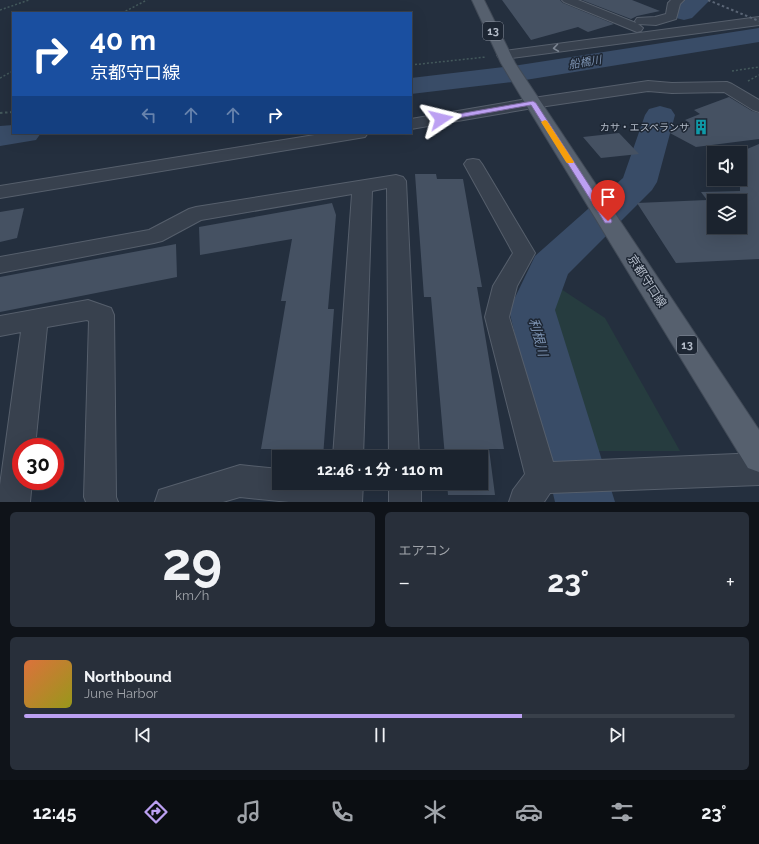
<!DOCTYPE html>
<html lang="ja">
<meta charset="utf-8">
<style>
body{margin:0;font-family:Raleway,"Noto Sans JP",sans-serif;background:#282f3a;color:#f1f3f6;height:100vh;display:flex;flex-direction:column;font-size:15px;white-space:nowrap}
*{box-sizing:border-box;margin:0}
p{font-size:13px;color:#a0a4aa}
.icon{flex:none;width:22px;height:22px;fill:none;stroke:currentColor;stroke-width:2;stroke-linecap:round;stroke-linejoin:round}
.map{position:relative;height:502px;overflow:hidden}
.sheet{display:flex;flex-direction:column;gap:10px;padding:10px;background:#0f1319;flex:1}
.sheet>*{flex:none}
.guide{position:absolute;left:12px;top:12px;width:400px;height:122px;border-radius:0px;box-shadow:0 4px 16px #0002,0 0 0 1px #39404a;background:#1a4fa0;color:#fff;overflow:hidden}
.tools{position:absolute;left:707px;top:146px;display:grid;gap:8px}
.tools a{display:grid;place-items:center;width:40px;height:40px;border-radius:0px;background:#1b232e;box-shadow:0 4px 16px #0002,0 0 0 1px #39404a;font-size:20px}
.speed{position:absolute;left:12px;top:438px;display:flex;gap:8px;font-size:20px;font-weight:700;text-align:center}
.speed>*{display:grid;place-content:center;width:52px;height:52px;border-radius:50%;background:#1b232e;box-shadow:0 4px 16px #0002,0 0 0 1px #39404a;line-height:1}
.speed .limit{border:6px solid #d22;background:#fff;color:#111}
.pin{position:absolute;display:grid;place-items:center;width:34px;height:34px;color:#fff;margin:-41px -17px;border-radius:50% 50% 50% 0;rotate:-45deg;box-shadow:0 0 4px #0007}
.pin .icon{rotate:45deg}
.me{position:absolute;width:44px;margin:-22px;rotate:80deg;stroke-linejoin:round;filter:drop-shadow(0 0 3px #0008)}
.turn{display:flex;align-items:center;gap:14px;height:84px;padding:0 12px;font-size:18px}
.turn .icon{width:52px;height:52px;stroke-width:2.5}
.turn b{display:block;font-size:28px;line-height:34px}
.lanes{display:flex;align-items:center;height:38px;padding:0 12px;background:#0003;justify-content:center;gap:20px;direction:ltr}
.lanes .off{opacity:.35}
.big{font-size:30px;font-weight:700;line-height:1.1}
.sheet .card{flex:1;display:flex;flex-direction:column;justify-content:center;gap:6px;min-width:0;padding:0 14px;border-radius:6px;background:#282f3a}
.sheet .dial{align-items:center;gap:0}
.dial b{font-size:52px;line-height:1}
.song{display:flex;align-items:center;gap:12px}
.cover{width:48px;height:48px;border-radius:6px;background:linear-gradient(135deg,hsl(20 70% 55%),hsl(60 70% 35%))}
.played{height:4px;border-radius:2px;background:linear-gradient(90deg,#bca0f2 70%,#39404a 70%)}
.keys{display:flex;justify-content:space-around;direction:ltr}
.heat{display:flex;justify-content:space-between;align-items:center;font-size:22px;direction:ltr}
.sheet .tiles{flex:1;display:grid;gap:10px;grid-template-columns:1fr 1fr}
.card:last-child{grid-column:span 2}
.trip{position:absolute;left:272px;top:450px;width:216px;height:40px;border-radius:0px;background:#1b232e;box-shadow:0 4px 16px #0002,0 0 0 1px #39404a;font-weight:700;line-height:40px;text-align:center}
.menu{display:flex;height:64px;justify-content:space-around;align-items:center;background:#0b0e12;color:#a0a4aa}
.menu .icon{width:28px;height:28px}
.menu .active{color:#bca0f2}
.menu b{font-size:18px;color:#f1f3f6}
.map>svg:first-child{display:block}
.green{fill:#263c3f}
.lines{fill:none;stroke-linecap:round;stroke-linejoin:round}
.river{fill:#394c67;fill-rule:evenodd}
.building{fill:#455162;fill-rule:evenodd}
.minor-casing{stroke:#565f6c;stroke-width:2}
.primary-casing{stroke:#414a57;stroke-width:2}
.path-far1{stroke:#44595c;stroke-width:1.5;stroke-dasharray:2 2;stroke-linecap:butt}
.path{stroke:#44595c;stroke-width:2;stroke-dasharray:2.5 2.5;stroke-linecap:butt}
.minor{fill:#38414e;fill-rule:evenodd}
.primary{fill:#56606e;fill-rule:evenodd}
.rail{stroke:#5a6575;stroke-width:2;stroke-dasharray:2.5 2.5;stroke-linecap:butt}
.oneway{stroke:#7c8592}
.route{fill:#bca0f2;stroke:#7a689d}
.slow{fill:#f59e0b}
.labels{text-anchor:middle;stroke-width:3;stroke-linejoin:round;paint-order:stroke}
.far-poi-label{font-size:10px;fill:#b4bcc9;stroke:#1d2633;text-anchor:end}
.shield{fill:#1d2633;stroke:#878f9c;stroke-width:1}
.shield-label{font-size:11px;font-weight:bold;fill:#b4bcc9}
.far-water-label{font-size:11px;font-style:italic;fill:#7c92b1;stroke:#1d2633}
.street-label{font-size:12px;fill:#b4bcc9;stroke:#1d2633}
.water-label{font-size:13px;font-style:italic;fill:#7c92b1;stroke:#1d2633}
</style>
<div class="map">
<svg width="759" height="502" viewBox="0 0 759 502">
<rect width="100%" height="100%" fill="#242f3e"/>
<path class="green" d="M 558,287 L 605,318 L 680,451 L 586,451 L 545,318 Z"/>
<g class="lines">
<g class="river">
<path d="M 684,0 L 710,0 L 692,18 L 684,20 L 676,18 L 673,13 Z"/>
<path d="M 759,28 L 759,42 L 513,82 L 411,94 L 411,78 L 513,66 Z"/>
<path d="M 660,106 L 671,109 L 675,115 L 657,182 L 652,190 L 568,274 L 555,310 L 615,502 L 555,502 L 509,310 L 535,256 L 623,178 L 645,115 L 649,109 Z"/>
<path d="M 13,125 L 13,133 L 41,133 L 36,140 L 0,146 L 0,126 Z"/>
</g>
</g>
<g class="building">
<path d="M 502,0 L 560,0 L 563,3 L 614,24 L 588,32 L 578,27 L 531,40 Z"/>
<path d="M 582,0 L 632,0 L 660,11 L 637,16 L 631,19 Z"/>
<path d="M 729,97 L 752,111 L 759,113 L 759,139 L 696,147 L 668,132 L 690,123 L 685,120 L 700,114 L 694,110 Z"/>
<path d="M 619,133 L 639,154 L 601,158 L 583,137 Z"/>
<path d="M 759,144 L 759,259 L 676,263 L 637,203 L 707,200 L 701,192 L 740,191 L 740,152 ZM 714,201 L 740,201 L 740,227 L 714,227 Z"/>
<path d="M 415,174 L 436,174 L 437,179 L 463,179 L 482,287 L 477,287 L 504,449 L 489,449 L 495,495 L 448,495 L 447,483 L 481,483 L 481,457 L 445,457 L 431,297 L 424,297 Z"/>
<path d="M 332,203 L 336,215 L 328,309 L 334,309 L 323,457 L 283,457 L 284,449 L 261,449 L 286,301 L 281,301 L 292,239 L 200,255 L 199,227 Z"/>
<path d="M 24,208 L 17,238 L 0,242 L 0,212 Z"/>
<path d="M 176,244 L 177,277 L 0,312 L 0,277 Z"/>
</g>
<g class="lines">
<g class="minor-casing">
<g id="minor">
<path d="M 562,0 L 578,0 L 636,23 L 635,21 L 637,18 L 655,17 L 666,14 L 668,3 L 671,0 L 684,0 L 680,4 L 676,19 L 656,25 L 638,24 L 643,28 L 641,31 L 637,32 L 564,2 Z"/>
<path d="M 759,17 L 759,25 L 504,59 L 499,58 L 497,55 L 499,52 L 504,51 Z"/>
<path d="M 648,81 L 672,83 L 727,82 L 732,84 L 759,100 L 759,112 L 753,110 L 724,92 L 672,93 L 648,91 L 533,108 L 411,129 L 411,119 L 533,98 Z"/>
<path d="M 327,133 L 368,133 L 365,137 L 359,138 L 0,198 L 0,186 Z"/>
<path d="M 473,159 L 479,160 L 482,164 L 535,253 L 517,286 L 509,317 L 553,462 L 759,453 L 759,485 L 550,493 L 544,502 L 509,502 L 513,490 L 525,474 L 485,317 L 493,286 L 513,253 L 464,164 L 467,160 Z"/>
<path d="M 396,175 L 403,177 L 406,181 L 419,457 L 389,457 L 387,188 L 372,191 L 363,457 L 333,457 L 352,194 L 201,220 L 162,241 L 154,243 L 0,273 L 0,257 L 149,230 L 189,209 L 196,207 Z"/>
<path d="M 88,300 L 111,308 L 114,315 L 116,497 L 118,502 L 86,502 L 84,497 L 89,321 L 87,320 L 47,327 L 35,447 L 21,447 L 21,481 L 32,481 L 30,502 L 0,502 L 0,485 L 21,332 L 0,336 L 0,316 Z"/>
<path d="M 240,465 L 279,469 L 279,483 L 324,483 L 331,486 L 331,483 L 363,483 L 362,502 L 289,502 L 240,497 L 223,502 L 155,502 L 159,490 Z"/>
<rect x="389" y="483" width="32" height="19"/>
</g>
</g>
<g class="primary-casing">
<path id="primary" d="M 472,0 L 484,0 L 515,63 L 759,430 L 759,472 L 748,468 L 525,103 L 501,63 Z"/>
</g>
<g class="path-far1">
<path d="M 0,10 L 29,0"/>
<path d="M 122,13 L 147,0"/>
<path d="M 411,65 L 486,57"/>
<path d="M 732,71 L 759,67"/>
<path d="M 0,78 L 13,71"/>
<path d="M 748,81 L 759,75"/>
</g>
<path class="path" d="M 0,113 L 13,112"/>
<use href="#minor" class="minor"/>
<use href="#primary" class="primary"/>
<path class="rail" d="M 708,0 L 759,21"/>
</g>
<defs><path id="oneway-chevron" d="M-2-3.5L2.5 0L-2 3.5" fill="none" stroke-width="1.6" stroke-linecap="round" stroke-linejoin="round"/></defs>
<use class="oneway" href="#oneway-chevron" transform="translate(556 48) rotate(172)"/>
<path class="route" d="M 533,101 L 536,103 L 611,219 L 612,221 L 611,223 L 605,223 L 531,105 L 441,121 L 437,119 L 441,117 Z"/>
<path class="slow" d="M 545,120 L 547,121 L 574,162 L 573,163 L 567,163 L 566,162 L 541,122 Z"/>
<defs>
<g id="building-bare" transform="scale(1.2)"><path d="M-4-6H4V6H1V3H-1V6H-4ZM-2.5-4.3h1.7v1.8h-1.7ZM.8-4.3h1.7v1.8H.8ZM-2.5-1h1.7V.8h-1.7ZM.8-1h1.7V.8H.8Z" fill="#0f9aa8" stroke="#1d2633" stroke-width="2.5" paint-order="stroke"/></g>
</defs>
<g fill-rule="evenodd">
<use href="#building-bare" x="701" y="127"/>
</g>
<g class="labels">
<g class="far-poi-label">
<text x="689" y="131">カサ・エスペランサ</text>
</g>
<g class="shield">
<rect x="483" y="22" width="20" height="18" rx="3"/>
<rect x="677" y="336" width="20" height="18" rx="3"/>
</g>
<g class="shield-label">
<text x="493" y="35">13</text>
<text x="687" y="349">13</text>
</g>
<g class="far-water-label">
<text transform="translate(585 62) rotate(-9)" y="4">船橋川</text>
</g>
<g class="street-label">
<text transform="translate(647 281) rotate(57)" y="4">京都守口線</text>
</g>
<g class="water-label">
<text transform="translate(539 337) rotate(75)" y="5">利根川</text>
</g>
</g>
</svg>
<div class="tools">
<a><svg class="icon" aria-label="sound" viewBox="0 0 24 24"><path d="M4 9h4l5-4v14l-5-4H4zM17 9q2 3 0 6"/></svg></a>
<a><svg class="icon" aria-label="layers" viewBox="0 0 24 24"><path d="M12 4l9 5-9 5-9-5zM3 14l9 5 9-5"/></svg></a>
</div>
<div class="speed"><div class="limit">30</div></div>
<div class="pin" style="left:608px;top:221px;background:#d93025"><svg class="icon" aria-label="arrive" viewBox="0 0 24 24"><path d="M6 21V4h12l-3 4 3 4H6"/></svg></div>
<svg class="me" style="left:441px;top:119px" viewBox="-20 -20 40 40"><path d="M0-17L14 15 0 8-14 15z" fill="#bca0f2" stroke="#fff" stroke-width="4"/></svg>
<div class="trip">12:46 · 1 分 · 110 m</div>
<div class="guide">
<div class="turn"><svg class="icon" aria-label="right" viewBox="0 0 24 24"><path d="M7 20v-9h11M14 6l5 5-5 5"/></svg><div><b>40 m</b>京都守口線</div></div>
<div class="lanes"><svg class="icon off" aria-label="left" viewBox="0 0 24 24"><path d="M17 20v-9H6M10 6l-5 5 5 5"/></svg><svg class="icon off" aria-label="ahead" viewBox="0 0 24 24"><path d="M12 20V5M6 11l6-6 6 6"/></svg><svg class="icon off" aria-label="ahead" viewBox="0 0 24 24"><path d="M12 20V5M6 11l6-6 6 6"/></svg><svg class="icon" aria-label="right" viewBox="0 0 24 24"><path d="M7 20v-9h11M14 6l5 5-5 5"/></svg></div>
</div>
</div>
<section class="sheet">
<div class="tiles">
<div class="card dial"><b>29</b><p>km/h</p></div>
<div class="card"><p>エアコン</p>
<div class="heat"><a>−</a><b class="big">23°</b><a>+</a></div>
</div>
<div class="card">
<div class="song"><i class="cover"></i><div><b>Northbound</b><p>June Harbor</p></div></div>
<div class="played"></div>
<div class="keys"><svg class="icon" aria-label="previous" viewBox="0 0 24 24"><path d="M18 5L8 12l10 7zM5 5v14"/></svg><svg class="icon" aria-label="pause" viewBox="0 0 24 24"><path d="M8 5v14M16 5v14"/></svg><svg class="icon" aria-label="next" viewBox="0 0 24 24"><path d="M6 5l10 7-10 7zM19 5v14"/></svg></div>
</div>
</div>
</section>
<nav class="menu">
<b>12:45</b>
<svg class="icon active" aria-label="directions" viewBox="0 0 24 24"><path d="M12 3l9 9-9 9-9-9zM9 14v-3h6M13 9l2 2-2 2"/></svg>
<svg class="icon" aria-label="music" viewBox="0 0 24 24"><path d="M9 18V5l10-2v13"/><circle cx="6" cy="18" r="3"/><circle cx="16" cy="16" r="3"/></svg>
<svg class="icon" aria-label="phone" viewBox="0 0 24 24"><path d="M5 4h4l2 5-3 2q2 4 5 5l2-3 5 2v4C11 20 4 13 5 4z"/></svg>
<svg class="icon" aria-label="climate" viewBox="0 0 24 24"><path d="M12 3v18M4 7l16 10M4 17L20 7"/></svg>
<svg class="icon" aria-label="car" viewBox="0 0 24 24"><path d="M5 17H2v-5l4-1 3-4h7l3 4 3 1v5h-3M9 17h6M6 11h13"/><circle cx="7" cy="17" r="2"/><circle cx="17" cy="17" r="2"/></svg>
<svg class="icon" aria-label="filters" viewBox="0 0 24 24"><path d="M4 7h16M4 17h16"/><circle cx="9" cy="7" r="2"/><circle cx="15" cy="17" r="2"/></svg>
<b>23°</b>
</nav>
